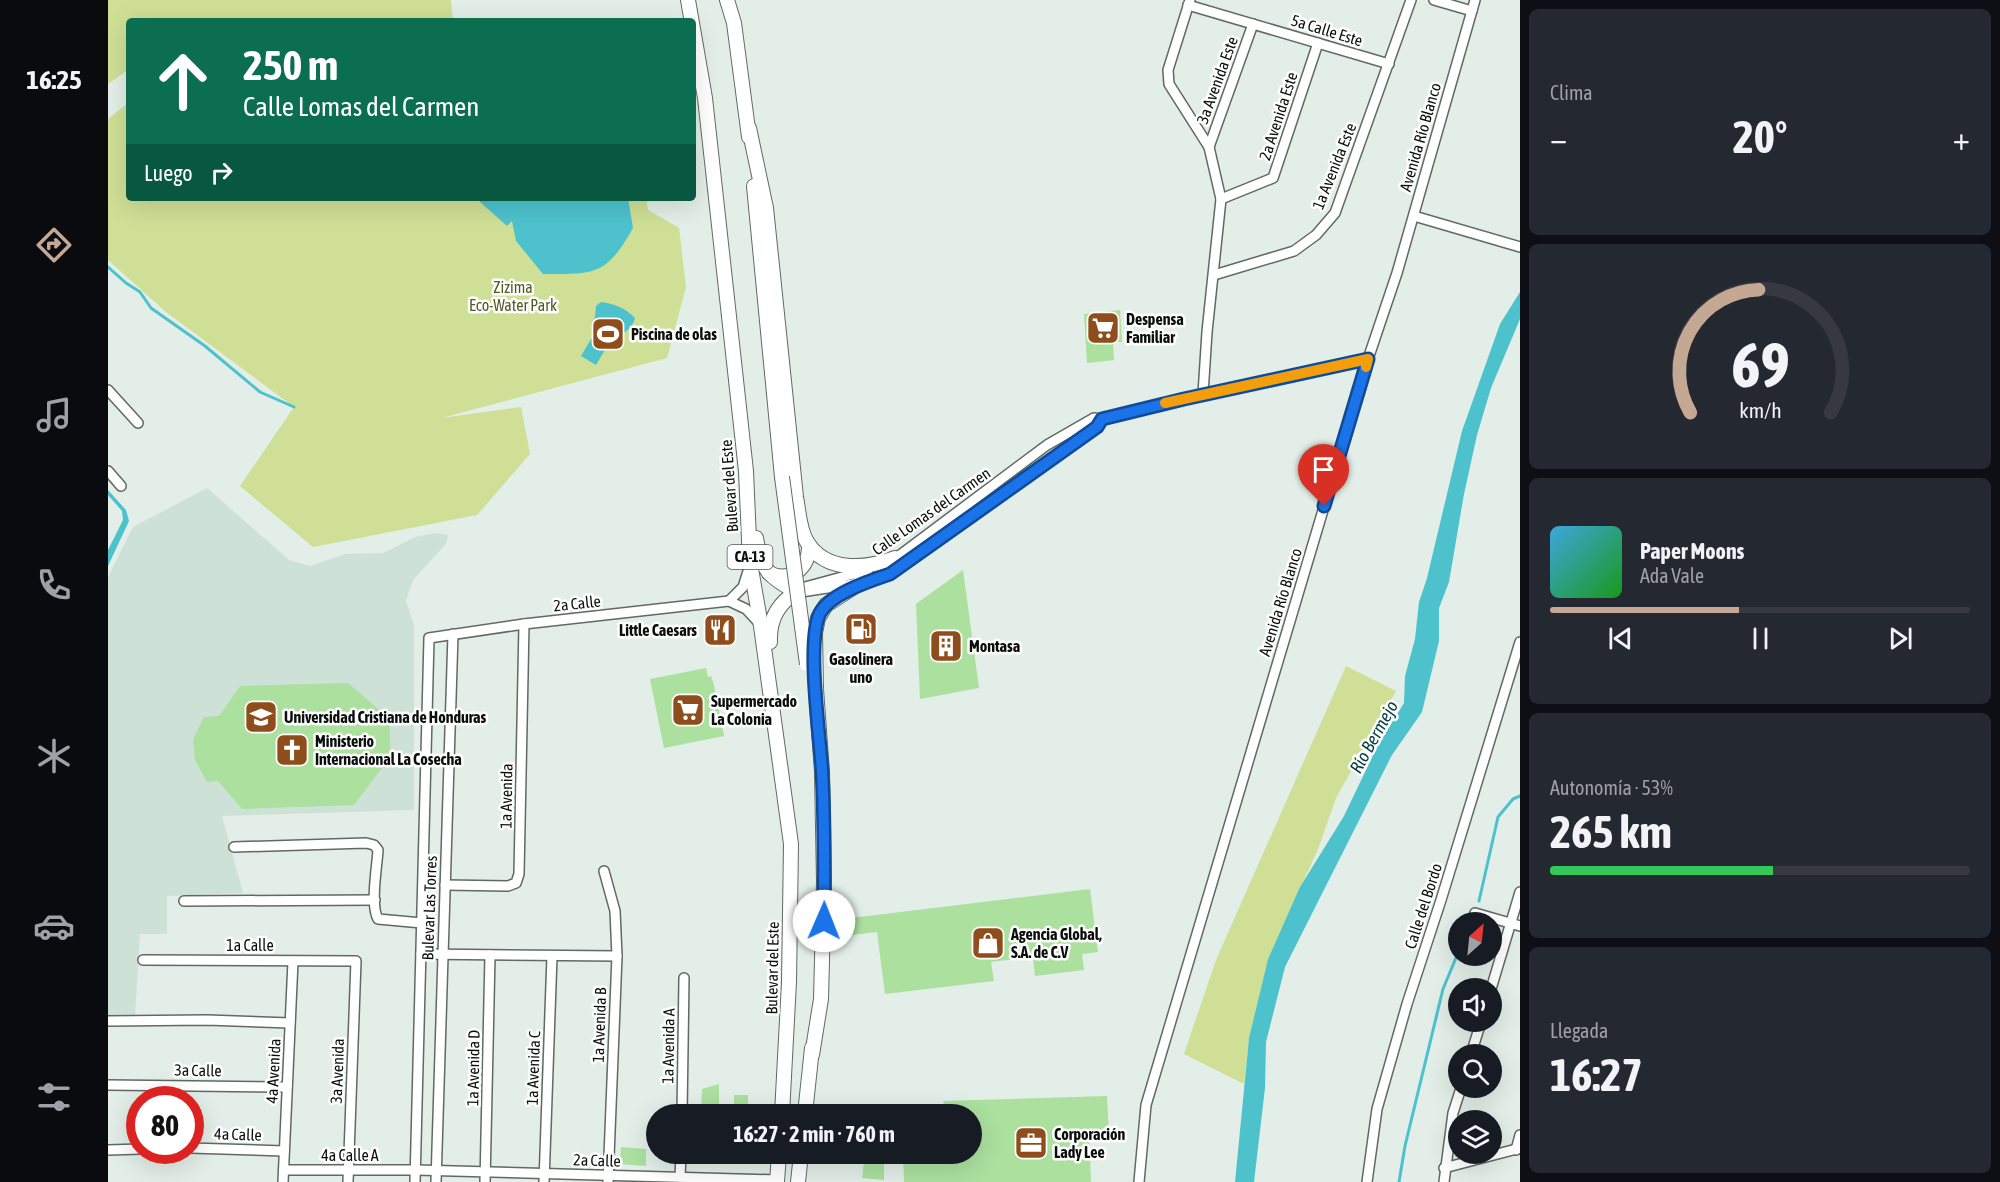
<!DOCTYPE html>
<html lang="es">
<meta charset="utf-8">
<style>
body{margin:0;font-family:"Asap Condensed",sans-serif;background:#242831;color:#f1f3f6;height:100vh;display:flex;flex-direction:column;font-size:22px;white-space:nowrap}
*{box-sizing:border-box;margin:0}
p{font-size:20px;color:#9ea1a6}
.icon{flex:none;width:33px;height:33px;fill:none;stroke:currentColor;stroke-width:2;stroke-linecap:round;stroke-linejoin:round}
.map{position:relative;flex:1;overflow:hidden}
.side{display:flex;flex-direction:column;gap:9px;padding:9px;background:#0d0f14;width:480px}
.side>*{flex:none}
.guide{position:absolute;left:18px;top:18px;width:570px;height:183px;border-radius:6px;box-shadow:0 6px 24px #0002;background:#0b6e4f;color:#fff;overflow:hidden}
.needle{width:39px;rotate:27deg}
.tools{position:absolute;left:1340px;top:912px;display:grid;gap:12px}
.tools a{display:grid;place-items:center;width:54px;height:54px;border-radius:50%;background:#171b24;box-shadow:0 6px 24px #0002;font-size:30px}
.speed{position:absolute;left:18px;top:1086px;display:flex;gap:12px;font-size:30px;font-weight:700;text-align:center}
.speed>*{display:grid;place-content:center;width:78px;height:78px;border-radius:50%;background:#171b24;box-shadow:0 6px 24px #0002;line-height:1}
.speed .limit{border:9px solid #d22;background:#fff;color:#111}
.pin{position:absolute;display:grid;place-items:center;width:51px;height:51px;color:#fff;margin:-62px -26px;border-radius:50% 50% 50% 0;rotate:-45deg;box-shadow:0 0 6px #0007}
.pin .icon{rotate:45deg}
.me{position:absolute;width:66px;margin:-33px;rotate:1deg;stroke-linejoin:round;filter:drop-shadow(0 0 4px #0008)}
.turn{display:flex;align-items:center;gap:21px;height:126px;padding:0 18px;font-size:27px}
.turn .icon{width:78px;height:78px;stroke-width:2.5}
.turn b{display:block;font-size:42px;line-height:51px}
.then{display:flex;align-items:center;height:57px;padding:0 18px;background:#0003;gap:12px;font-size:22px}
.big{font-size:45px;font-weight:700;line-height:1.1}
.side .tile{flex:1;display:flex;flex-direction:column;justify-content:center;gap:9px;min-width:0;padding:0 21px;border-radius:9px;background:#242831}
.side .dial{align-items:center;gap:0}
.dial svg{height:156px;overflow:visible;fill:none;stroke:#363941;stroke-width:7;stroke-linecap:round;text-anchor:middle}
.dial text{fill:#f1f3f6;stroke:none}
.song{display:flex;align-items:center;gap:18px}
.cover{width:72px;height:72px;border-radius:9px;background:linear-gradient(135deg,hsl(200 70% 55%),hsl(120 70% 35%))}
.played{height:6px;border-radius:3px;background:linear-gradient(90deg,#c5a893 45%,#363941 45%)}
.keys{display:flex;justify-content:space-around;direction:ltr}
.heat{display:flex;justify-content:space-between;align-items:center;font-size:33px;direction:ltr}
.charge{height:9px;border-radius:4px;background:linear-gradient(90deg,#34c759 53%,#363941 0)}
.trip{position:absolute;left:538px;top:1104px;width:336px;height:60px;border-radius:30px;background:#171b24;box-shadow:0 6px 24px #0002;font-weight:700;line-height:60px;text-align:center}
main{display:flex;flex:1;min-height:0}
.dock{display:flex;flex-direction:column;width:108px;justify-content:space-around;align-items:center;background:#090b0e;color:#9ea1a6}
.dock .icon{width:42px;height:42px}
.dock .active{color:#c5a893}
.dock b{font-size:27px;color:#f1f3f6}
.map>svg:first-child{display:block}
.built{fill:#cee1d7}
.green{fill:#cfdf95}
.water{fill:#4dc2cd}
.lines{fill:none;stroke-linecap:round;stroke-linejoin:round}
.stream{stroke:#4dc2cd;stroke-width:3}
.building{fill:#abe09f}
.minor-casing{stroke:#5f6a64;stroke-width:12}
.highway-casing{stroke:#5f6a64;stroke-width:16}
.minor{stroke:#fff;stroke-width:9}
.highway{stroke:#fff;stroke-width:14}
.highway-bridge-casing{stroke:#5f6a64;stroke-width:16;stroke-linecap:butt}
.highway-bridge{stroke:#fff;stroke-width:14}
.route-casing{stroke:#114b97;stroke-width:15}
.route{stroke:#1a73e8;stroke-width:10}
.slow{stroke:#f59e0b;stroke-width:10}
.labels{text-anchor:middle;stroke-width:5;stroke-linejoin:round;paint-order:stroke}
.shield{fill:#fff;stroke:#545755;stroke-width:1.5}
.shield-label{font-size:15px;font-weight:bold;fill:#0a0f0c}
.street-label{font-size:16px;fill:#0a0f0c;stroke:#fff}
.park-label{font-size:16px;fill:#515b23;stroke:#fff}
.poi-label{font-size:16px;font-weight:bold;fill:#0a0f0c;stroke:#fff;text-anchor:start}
.water-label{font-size:18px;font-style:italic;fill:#063e43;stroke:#fff}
</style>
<main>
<nav class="dock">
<b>16:25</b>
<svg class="icon active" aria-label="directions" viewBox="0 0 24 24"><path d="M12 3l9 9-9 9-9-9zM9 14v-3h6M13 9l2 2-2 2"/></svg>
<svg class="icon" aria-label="music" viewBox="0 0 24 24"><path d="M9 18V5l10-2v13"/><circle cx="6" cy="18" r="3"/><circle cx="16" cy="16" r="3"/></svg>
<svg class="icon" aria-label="phone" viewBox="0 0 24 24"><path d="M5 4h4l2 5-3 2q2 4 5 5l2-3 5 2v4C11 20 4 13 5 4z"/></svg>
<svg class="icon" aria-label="climate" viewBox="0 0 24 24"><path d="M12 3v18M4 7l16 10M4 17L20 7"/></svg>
<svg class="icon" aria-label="car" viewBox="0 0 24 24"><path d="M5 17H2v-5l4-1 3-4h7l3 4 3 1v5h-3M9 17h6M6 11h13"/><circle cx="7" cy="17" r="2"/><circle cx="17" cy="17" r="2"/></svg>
<svg class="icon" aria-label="filters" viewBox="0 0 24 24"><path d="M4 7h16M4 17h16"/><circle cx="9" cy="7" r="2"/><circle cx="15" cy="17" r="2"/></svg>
</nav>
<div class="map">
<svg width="1412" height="1182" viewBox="0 0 1412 1182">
<rect width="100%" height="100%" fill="#e2eee7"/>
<path class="built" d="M 99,488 L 181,560 L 202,566 L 237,554 L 275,553 L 307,537 L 327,533 L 340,535 L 338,544 L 305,580 L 298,601 L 306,625 L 306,810 L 114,816 L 135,893 L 59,896 L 59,934 L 32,934 L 27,1017 L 0,1017 L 0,577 L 25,527 Z"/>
<g class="green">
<path d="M 0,0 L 343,0 L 345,21 L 21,21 L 21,69 L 0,84 Z"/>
<path d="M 21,102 L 21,198 L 538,198 L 540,210 L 571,228 L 578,287 L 559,358 L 333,418 L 413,407 L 422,454 L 369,515 L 205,547 L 132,486 L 186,407 L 58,312 L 0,260 L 0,119 Z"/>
<path d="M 1238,666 L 1288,691 L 1228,798 L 1210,849 L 1160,959 L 1141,1038 L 1136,1084 L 1076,1054 L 1108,960 Z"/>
</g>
<g class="water">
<path d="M 371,198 L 520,198 L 525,228 C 498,276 487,274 435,274 L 408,241 L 404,221 L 399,226 L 372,202 Z"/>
<path d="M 1412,292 L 1412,319 L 1383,388 L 1369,435 L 1356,494 L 1341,582 L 1331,608 L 1331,641 L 1314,712 L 1284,755 L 1177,967 L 1158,1042 L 1157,1088 L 1146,1182 L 1127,1182 L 1141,1038 L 1160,959 L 1192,887 L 1236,816 L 1269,747 L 1296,703 L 1297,676 L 1307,639 L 1311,602 L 1319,578 L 1354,431 L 1392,324 Z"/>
<path d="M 493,302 C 507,304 517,308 527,318 C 525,328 514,336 504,338 L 488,365 L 473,356 L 489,329 L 486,325 L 488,306 Z"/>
<path d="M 0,490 L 18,510 L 21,521 L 0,566 L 0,550 L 15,520 L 14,511 L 0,495 Z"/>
</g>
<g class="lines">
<g class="stream">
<path d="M 0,267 L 18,283 L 32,292 L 43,308 L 97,346 L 152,392 L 186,407"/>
<path d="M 1371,901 L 1390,817 L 1405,799 L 1412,796"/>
<path d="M 1291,1182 L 1297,1146 L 1335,989 L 1350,953"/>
</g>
</g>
<g class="building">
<path d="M 1012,310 L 1014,342 L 1005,342 L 1006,360 L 979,363 L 976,314 Z"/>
<path d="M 855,570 L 871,688 L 812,699 L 808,604 Z"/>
<path d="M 598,668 L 600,677 L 603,676 L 606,685 L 616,736 L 556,748 L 542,679 Z"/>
<path d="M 240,683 L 270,709 L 281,709 L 283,767 L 274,768 L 246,805 L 134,809 L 110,781 L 99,782 L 87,760 L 85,739 L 96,717 L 111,716 L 132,686 Z"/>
<path d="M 982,889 L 990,952 L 974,954 L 976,970 L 927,976 L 925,957 L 883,962 L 886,981 L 777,994 L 769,932 L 745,935 L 743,918 Z"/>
<path d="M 611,1084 L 611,1114 L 593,1114 L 594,1089 Z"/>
<rect x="626" y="1095" width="14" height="19"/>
<path d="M 999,1096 L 1001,1133 L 981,1133 L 983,1182 L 796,1182 L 795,1154 L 864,1154 L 864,1114 L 771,1114 L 771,1108 L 836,1105 L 835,1101 Z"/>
<path d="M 513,1147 L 538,1149 L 538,1166 L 512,1164 Z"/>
<path d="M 757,1154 L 776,1154 L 776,1180 L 754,1178 Z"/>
</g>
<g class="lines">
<g class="minor-casing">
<g id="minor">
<path d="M 1082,0 L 1060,70 L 1061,84 L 1101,147 L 1113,199 L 1099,332 L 1095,394"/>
<path d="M 1326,0 L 1364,11"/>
<path d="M 1080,5 L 1281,64"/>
<path d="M 1101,147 L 1145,24"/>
<path d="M 1113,199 L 1165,178 L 1210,43"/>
<path d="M 1306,216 L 1412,247"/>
<path d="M 1106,275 L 1186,251 L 1208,235 L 1227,213 L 1303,0"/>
<path d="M 0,390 L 30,423"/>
<path d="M 0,471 L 13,486"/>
<path d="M 784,561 L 939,445 L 986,418 L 994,419 L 1095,394 L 1260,359"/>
<path d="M 689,592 L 697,587 L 760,570"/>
<path d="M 693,592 L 752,583 L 782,574 L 989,427 L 994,419"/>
<path d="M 621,601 L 635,587 L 641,568"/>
<path d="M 126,847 L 258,843 L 266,845 L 270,850 C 269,867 262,905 270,919 L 314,923"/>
<path d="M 496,871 L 507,911 L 509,956 L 500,1182"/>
<path d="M 337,885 L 400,886 L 408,883 L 411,874 L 416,624"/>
<path d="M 76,901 L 267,900"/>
<path d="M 1367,913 L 1412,926"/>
<path d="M 313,954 L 509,956"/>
<path d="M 35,960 L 248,961 L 240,1182"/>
<path d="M 1383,989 L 1412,892"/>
<path d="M 0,1021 L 99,1020 L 182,1023"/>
<path d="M 1363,1054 L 1373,1022"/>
<path d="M 0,1085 L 179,1087"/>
<path d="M 574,1114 L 576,978"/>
<path d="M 82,1148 L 176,1151"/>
<path d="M 0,1150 L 32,1149"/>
<path d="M 1408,1150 L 1412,1135"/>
<path d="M 1336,1168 L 1412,1148"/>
<path d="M 176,1170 L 308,1170 L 669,1180"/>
<path d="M 572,1177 L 573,1154"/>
<path d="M 175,1182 L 185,961"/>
<path d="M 307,1182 L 321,638 L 416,624 L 621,601 L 638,609 L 652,624"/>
<path d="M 328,1182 L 345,634"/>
<path d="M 377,1182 L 382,955"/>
<path d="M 436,1182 L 444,956"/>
<path d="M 1031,1182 L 1038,1105 L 1260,359 L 1289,273 L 1367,0"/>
<path d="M 1259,1182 L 1269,1109 L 1299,1004 L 1333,900 L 1412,642"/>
<path d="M 1336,1182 L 1345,1113 L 1353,1088"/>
</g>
</g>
<g class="highway-casing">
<g id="highway">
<path d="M 580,0 L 597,98 L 638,471 L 642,563 L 653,626 L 683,844 L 681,982 L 674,1114"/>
<path d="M 619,0 L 626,23 L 641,137"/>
<path d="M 641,128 L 658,208 L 688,497 C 691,512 691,529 699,542 C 718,573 758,569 787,558"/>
<path d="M 646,186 L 674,477"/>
<path d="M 648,538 C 653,570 662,578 689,592"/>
<path d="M 661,573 C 682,584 702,567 701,545"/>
<path d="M 662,642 C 661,620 670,603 689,592"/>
<path d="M 704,1055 L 713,999 L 716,882 L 714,772 L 708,689 L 707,633 L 710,618 L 718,605 L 752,583"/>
<path d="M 697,1114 L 704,1048"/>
<path d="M 669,1182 L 671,1154"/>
<path d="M 690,1182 L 693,1154"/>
</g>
</g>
<use href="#minor" class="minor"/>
<use href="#highway" class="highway"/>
<g class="highway-bridge-casing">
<path id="highway-bridge" d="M 674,477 L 699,664"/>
</g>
<use href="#highway-bridge" class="highway-bridge"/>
</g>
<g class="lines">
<g class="route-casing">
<path id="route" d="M 716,921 C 716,871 717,821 714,771 C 712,736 698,641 712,613 C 723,593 762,581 782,574 L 989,427 L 994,419 L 1076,399 L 1260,359 L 1216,506"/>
</g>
<use href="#route" class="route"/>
<path class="slow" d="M 1057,403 L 1260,359 L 1258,367"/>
</g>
<defs>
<g id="supermarket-square" transform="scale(1.725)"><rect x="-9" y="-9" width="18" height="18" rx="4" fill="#8f4d1b" stroke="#fff"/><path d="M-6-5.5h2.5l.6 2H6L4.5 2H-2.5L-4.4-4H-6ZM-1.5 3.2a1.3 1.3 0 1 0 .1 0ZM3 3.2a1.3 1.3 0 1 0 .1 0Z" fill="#fff"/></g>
<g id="stadium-square" transform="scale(1.725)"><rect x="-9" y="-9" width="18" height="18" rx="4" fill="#8f4d1b" stroke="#fff"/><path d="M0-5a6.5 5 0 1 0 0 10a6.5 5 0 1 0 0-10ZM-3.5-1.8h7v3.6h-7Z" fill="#fff"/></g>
<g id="fuel-square" transform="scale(1.725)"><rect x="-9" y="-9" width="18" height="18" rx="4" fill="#8f4d1b" stroke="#fff"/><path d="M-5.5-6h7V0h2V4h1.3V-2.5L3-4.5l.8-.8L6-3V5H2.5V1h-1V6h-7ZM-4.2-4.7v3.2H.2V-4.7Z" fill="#fff"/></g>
<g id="restaurant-square" transform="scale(1.725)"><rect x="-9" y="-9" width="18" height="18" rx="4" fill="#8f4d1b" stroke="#fff"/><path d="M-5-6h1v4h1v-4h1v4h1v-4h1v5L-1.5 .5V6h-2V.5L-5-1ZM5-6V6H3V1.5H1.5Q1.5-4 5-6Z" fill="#fff"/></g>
<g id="building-square" transform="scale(1.725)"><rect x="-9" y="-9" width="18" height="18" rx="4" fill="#8f4d1b" stroke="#fff"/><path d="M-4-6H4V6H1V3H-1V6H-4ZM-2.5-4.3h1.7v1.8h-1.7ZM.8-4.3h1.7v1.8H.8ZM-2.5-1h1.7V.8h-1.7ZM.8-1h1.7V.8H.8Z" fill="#fff"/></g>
<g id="school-square" transform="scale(1.725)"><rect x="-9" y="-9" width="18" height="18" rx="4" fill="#8f4d1b" stroke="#fff"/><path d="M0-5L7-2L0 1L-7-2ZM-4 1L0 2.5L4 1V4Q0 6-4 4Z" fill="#fff"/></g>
<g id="church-square" transform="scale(1.725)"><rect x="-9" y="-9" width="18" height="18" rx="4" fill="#8f4d1b" stroke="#fff"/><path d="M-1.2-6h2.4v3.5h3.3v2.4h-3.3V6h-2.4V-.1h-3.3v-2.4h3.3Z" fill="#fff"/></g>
<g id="shop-square" transform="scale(1.725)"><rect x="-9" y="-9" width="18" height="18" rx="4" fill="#8f4d1b" stroke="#fff"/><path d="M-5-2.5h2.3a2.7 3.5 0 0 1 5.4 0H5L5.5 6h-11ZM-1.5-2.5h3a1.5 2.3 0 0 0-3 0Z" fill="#fff"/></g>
<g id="office-square" transform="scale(1.725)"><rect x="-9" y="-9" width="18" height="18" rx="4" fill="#8f4d1b" stroke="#fff"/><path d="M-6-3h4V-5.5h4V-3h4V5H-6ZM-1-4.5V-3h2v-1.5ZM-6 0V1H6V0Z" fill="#fff"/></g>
</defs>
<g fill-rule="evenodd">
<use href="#supermarket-square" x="995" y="328"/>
<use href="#stadium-square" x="500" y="334"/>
<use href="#fuel-square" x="753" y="629"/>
<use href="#restaurant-square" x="612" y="630"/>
<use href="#building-square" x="838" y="646"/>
<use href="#supermarket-square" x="580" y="710"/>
<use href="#school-square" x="153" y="717"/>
<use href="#church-square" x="184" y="750"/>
<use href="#shop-square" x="880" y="943"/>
<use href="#office-square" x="923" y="1143"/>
</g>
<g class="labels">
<rect class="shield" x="619.5" y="545" width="45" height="24" rx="4.5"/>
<g class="shield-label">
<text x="642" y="562">CA-13</text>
</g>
<g class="street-label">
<text transform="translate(1219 30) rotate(17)" y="6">5a Calle Este</text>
<text transform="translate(1109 80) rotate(-70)" y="6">3a Avenida Este</text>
<text transform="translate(1170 116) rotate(-72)" y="6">2a Avenida Este</text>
<text transform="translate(1312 137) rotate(-74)" y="6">Avenida Río Blanco</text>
<text transform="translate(1226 166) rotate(-68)" y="6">1a Avenida Este</text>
<text transform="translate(621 486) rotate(-94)" y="6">Bulevar del Este</text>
<text transform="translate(823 511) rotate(-35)" y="6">Calle Lomas del Carmen</text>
<text transform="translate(1172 602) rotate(-73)" y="6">Avenida Río Blanco</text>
<text transform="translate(469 603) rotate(-6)" y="6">2a Calle</text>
<text transform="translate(398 796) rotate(-89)" y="6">1a Avenida</text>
<text transform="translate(1315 906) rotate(-72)" y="6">Calle del Bordo</text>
<text transform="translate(321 908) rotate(-88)" y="6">Bulevar Las Torres</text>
<text x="142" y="951">1a Calle</text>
<text transform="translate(664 968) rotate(-89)" y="6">Bulevar del Este</text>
<text transform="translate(491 1025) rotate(-88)" y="6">1a Avenida B</text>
<text transform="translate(560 1046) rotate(-89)" y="6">1a Avenida A</text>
<text transform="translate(365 1068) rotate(-89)" y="6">1a Avenida D</text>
<text transform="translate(425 1068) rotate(-88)" y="6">1a Avenida C</text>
<text transform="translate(90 1070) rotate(1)" y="6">3a Calle</text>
<text transform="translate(165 1071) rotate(-87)" y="6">4a Avenida</text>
<text transform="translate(229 1071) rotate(-88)" y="6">3a Avenida</text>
<text transform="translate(130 1134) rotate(2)" y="6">4a Calle</text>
<text x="242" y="1161">4a Calle A</text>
<text transform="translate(489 1160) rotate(2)" y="6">2a Calle</text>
</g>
<g class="park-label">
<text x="405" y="293">Zizima<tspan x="405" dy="18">Eco-Water Park</tspan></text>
</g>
<g class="poi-label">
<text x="1018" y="325">Despensa<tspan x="1018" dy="18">Familiar</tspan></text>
<text x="523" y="340">Piscina de olas</text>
<text x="589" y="636" text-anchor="end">Little Caesars</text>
<text x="861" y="652">Montasa</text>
<text x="753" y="665" text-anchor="middle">Gasolinera<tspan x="753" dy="18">uno</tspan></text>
<text x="603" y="707">Supermercado<tspan x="603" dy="18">La Colonia</tspan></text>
<text x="176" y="723">Universidad Cristiana de Honduras</text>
<text x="207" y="747">Ministerio<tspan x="207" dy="18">Internacional La Cosecha</tspan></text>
<text x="903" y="940">Agencia Global,<tspan x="903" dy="18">S.A. de C.V</tspan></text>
<text x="946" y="1140">Corporación<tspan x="946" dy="18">Lady Lee</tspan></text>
</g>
<g class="water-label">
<text transform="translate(1266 737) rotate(-61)" y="6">Río Bermejo</text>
</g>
</g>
</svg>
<div class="tools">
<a><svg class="needle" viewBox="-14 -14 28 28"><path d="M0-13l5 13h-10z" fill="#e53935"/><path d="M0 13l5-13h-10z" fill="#9ea1a6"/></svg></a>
<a><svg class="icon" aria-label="sound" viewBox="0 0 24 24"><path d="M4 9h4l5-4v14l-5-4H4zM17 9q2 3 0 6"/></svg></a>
<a><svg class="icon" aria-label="search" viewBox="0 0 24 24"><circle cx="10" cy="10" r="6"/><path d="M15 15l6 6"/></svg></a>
<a><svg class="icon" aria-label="layers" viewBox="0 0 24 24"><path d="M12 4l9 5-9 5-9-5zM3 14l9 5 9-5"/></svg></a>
</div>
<div class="speed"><div class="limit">80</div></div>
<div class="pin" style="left:1216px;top:506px;background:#d93025"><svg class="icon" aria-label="arrive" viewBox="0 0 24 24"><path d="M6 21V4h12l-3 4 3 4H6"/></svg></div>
<svg class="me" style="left:716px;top:921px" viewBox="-20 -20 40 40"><circle r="19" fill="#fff"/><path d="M0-13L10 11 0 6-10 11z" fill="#1a73e8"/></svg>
<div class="trip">16:27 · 2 min · 760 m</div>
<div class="guide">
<div class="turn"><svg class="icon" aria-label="ahead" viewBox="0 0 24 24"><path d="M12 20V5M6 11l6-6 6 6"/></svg><div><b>250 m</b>Calle Lomas del Carmen</div></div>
<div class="then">Luego<svg class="icon" aria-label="right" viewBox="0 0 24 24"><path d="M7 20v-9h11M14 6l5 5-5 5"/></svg></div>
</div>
</div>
<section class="side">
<div class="tile"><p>Clima</p>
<div class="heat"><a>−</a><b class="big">20°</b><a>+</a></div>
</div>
<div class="tile dial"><svg viewBox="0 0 100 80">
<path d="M14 69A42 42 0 1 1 86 69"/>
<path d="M14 69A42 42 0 0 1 49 6" stroke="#c5a893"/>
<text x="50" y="56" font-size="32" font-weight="700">69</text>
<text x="50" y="72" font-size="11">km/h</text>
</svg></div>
<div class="tile">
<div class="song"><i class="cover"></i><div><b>Paper Moons</b><p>Ada Vale</p></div></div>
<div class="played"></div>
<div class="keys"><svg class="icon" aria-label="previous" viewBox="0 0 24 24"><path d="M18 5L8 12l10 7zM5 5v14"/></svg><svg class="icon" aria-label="pause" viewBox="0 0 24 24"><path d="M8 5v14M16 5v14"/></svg><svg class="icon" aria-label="next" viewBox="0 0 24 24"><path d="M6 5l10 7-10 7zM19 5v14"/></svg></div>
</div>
<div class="tile"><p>Autonomía · 53%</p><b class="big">265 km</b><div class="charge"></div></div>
<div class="tile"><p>Llegada</p><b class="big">16:27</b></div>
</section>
</main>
